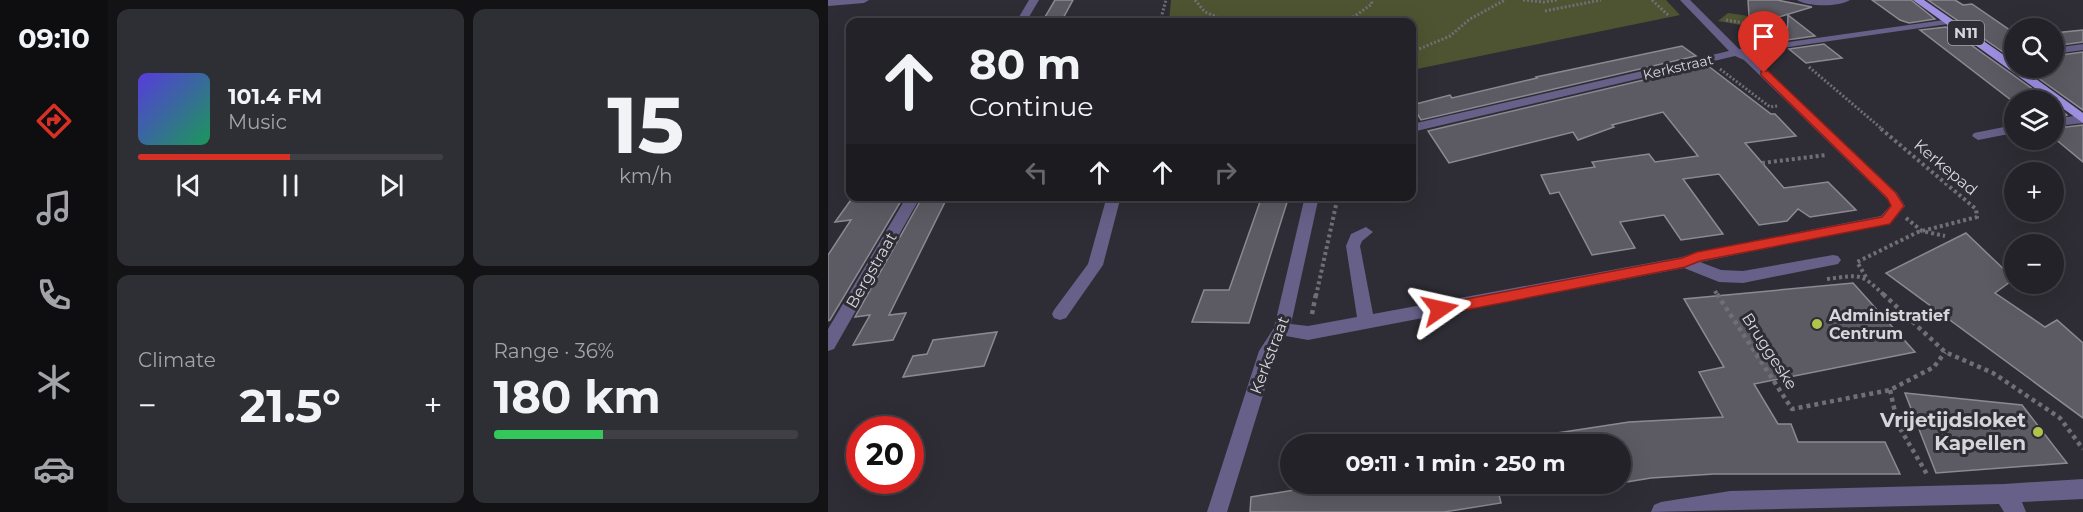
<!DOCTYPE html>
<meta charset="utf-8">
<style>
body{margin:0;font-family:Montserrat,sans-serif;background:#2e2f34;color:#f1f3f6;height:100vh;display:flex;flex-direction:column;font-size:22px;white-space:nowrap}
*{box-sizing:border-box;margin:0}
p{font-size:20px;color:#a2a4a8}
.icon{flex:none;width:33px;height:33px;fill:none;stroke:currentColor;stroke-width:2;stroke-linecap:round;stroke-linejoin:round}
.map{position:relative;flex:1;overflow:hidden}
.details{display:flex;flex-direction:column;gap:9px;padding:9px;background:#131316;width:720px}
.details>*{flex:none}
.hud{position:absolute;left:18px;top:18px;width:570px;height:183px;border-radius:12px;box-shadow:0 6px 24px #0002,0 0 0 2px #3f3f45;background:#222228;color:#f1f3f6;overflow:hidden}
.tools{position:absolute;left:1176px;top:18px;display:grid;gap:12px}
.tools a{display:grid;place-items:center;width:60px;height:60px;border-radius:50%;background:#222228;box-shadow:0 6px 24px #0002,0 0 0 2px #3f3f45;font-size:30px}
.speed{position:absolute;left:18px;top:416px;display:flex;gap:12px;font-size:30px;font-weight:700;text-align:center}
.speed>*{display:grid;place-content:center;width:78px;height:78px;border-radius:50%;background:#222228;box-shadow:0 6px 24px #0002,0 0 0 2px #3f3f45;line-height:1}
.speed .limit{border:9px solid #d22;background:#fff;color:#111}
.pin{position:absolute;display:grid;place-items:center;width:51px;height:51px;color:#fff;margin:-62px -26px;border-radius:50% 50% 50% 0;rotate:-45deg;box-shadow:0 0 6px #0007}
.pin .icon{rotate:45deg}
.me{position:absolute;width:66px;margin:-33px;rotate:79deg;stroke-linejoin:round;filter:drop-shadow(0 0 4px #0008)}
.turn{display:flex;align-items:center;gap:21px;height:126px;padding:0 24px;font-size:27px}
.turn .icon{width:78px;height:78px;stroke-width:2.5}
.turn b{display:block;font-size:42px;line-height:51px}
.lanes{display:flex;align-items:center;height:57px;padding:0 24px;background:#0003;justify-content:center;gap:30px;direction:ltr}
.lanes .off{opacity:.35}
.big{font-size:45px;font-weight:700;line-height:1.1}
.details .tile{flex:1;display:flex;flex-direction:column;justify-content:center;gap:9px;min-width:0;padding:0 21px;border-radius:12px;background:#2e2f34}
.details .dial{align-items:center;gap:0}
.dial b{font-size:78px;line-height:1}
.song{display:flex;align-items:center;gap:18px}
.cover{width:72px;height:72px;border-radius:9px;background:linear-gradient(135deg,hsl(250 70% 55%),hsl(150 70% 35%))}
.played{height:6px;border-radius:3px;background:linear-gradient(90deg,#d93025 50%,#3f3f45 50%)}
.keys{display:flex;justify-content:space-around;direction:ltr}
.heat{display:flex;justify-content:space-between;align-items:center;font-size:33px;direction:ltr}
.charge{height:9px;border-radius:4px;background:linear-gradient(90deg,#34c759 36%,#3f3f45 0)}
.details .tiles{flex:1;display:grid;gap:9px;grid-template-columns:repeat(2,1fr)}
.trip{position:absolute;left:452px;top:434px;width:351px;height:60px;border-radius:30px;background:#222228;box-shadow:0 6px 24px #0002,0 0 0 2px #3f3f45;font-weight:700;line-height:60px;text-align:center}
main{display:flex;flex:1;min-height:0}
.dock{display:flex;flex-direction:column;width:108px;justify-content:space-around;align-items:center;background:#0e0e10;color:#a2a4a8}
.dock .icon{width:42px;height:42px}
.dock .current{color:#d93025}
.dock b{font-size:27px;color:#f1f3f6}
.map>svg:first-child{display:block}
.green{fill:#4e5431}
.building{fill:#5c5b63;stroke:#8b8a93;stroke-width:1.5}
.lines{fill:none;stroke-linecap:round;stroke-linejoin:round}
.minor-tunnel{stroke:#47464e;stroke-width:10;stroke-dasharray:10 5;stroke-linecap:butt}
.path-far2{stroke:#706f76;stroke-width:3;stroke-dasharray:2 2;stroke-linecap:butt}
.path-far1{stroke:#706f76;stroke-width:4;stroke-dasharray:3 3;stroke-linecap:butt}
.path{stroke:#706f76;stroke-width:4.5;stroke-dasharray:4 4;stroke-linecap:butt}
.minor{fill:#676088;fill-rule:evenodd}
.major{fill:#9f90e2;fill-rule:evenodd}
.route{fill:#d93025;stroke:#8d1f18;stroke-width:1.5}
.poi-dot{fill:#b2c34c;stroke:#2e2d35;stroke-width:2}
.labels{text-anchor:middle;stroke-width:6;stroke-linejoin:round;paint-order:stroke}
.far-street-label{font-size:14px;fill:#d6d5da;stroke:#2e2d35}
.shield{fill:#2e2d35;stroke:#a4a3a8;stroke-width:1.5}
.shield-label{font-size:15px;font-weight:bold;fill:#d6d5da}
.street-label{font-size:16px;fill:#d6d5da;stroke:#2e2d35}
.poi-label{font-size:16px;font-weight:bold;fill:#d6d5da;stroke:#2e2d35;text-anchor:start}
.near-poi-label{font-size:20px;font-weight:bold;fill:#d6d5da;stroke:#2e2d35;text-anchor:end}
</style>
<main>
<nav class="dock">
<b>09:10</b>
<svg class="icon current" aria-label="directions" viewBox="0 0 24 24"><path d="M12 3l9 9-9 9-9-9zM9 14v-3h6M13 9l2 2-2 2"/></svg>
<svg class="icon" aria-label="music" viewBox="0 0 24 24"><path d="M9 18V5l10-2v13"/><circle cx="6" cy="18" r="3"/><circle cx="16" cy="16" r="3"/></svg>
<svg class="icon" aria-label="phone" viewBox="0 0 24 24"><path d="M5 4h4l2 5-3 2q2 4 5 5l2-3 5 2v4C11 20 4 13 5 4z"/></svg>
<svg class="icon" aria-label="climate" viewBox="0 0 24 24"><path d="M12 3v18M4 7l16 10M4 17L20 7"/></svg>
<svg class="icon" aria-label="car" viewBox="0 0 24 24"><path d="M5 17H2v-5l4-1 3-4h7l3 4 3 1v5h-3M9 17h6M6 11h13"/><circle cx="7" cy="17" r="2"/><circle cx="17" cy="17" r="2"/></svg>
</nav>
<section class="details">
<div class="tiles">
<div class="tile">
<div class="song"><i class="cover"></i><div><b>101.4 FM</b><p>Music</p></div></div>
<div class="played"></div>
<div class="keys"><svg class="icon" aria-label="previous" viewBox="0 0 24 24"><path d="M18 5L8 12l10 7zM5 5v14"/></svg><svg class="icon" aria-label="pause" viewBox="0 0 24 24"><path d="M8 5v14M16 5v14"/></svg><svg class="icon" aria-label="next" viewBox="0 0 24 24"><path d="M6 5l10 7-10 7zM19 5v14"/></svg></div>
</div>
<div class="tile dial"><b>15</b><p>km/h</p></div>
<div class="tile"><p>Climate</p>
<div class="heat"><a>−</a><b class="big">21.5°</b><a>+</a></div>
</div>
<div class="tile"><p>Range · 36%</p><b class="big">180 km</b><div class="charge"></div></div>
</div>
</section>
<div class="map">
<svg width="1255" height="512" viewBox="0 0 1255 512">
<rect width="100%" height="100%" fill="#2e2d35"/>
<g class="green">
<path d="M 343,0 L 838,0 L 852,15 L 584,70 L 584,22 L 341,22 Z"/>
<path d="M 900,13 L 954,21 L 953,32 L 890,21 Z"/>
</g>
<g class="building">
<path d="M 227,0 L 245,0 L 233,22 L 214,22 Z"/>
<path d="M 920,0 L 949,0 L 984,7 L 944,19 L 921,16 Z"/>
<path d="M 1044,0 L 1083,0 L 1107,19 L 1081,23 L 1072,20 Z"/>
<path d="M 1100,0 L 1127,0 L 1135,5 L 1144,4 L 1186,33 L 1186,51 L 1175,52 Z"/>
<path d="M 960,15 L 987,36 L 959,40 Z"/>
<path d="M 1118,27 L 1220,100 L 1183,100 L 1092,30 Z"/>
<path d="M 1255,30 L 1255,42 L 1226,46 L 1226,33 Z"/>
<path d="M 996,44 L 1014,58 L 978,63 L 961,49 Z"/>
<path d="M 854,46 L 868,56 L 593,120 L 584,105 L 622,95 L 624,98 L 709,78 L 708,77 Z"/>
<path d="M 1255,52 L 1255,110 L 1196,68 L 1226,68 L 1226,56 Z"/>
<path d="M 879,65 L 943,114 L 947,114 L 968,136 L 917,143 L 956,188 L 1000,182 L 1028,210 L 982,217 L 970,209 L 959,221 L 931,225 L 891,174 L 855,179 L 895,234 L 853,240 L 836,215 L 792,222 L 807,248 L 764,255 L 731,192 L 722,194 L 713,175 L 767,167 L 764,162 L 821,154 L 827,162 L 870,156 L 835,112 L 784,125 L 786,127 L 750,140 L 745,132 L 621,163 L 600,131 Z"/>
<path d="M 1226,104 L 1239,115 L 1231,119 L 1231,123 L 1238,127 L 1255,125 L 1255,162 L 1226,138 Z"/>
<path d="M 33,196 L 76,196 L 2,320 L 0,321 L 0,255 L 23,220 L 7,222 L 25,197 Z"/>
<path d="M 95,196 L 120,196 L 61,315 L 78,313 L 65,340 L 25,345 L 42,315 L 27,317 Z"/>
<path d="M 434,196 L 461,196 L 421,323 L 364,322 L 376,290 L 401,290 Z"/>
<path d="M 1138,233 L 1186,279 L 1167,293 L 1217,327 L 1229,320 L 1255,343 L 1255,418 L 1058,273 Z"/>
<path d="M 1025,283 L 1087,352 L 926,384 L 950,424 L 963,424 L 970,442 L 1057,442 L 1072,474 L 886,474 L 823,478 L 792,483 L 792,444 L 724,444 L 723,434 L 801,422 L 895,417 L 871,372 L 896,367 L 856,299 Z"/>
<path d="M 169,332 L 156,366 L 75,377 L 85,356 L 99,354 L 105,340 Z"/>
<path d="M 1077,393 L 1194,405 L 1239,463 L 1108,473 Z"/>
<path d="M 509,483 L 668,483 L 673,503 L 616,512 L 422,512 L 423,497 Z"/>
</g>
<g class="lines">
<path class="minor-tunnel" d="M 1226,122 L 1238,121"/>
<g class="path-far2">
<path d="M 367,0 L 377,12 L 401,22"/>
<path d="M 695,0 L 716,2 L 729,0"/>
<path d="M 824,0 L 840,15"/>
<path d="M 717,11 L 773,0"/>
<path d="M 898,20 L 954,29"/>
<path d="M 332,22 L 338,0"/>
<path d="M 518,22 L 544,4 L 543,0"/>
<path d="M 584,52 L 622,36 L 642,19 L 677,0"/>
<path d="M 981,67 L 1054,129"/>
<path d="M 892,69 L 942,107 L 950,106"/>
</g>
<g class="path-far1">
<path d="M 934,163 L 998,155"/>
<path d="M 1078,218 L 1094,231 L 1117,236"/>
<path d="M 1038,277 L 1029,262 L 1090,232 L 1149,217 L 1148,209 L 1052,128"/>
<path d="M 999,279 C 1033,275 1032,272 1057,296"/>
<path d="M 887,291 L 890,296"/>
<path d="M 488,296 L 510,196"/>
</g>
<g class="path">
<path d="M 889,294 L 964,409 L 1062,390 L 1106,367 L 1117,352"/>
<path d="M 1055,294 L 1117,352 L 1165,373 L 1232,418 L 1255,449"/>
<path d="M 484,314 L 488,294"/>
<path d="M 1062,390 L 1070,425 L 1100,476"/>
</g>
<g class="minor">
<path d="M 0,0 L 41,0 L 36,3 L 0,6 Z"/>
<path d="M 201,0 L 211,0 L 198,22 L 188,22 Z"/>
<path d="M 852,0 L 862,0 L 911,49 L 1123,19 L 1123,23 L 1120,24 L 918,53 L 924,56 L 1069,193 L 1077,206 L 1063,223 L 872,262 L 893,270 L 915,271 L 1005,255 L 1010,256 L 1013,260 L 1010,264 L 915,283 L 891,282 L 856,268 L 480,340 L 458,336 L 448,353 L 399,512 L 379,512 L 431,351 L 446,328 L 477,196 L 491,196 L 463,324 L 480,326 L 529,317 L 518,246 L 523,234 L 538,227 L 545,232 L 534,241 L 532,246 L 545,314 L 854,257 L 869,252 L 1053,216 L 1063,205 L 1059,199 L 916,60 L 907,56 L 584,132 L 584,124 L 901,51 Z"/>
<path d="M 969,0 L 1022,0 C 1011,7 980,7 969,0 Z"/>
<path d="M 1255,44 L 1255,50 L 1226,54 L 1226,48 Z"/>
<path d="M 1186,53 L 1186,59 L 1172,60 L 1167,57 L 1172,54 Z"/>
<path d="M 1255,115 L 1255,123 L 1238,125 L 1232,121 L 1238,117 Z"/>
<path d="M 1186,125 L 1186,133 L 1150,140 L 1144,136 L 1146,133 Z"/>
<path d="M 79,196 L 93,196 L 6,349 L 0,351 L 0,329 Z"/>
<path d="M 279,196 L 293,196 L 275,265 L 238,318 L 232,320 L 226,318 L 224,314 L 226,310 L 260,264 Z"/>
<path d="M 1255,479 L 1255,499 L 1194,502 L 1198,512 L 1176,512 L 1171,504 L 823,512 L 826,505 L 833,502 L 902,491 L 1176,484 Z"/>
</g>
<path class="major" d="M 1085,0 L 1096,0 L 1186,62 L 1186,68 L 1193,68 L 1255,113 L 1255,123 Z"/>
</g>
<path class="route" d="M 933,71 L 940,71 L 1068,193 L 1076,206 L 1062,224 L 872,261 L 857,267 L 612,315 L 606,313 L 604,309 L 606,305 L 612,304 L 854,258 L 869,252 L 1054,217 L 1063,206 L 1059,198 L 933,75 Z"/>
<g class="poi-dot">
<circle cx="989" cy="324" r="6"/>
<circle cx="1210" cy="432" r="6"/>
</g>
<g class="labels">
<g class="far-street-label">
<text transform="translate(850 67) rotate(-13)" y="5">Kerkstraat</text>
</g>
<rect class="shield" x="1120" y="21" width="36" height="24" rx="4.5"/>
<g class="shield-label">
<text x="1138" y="38">N11</text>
</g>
<g class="street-label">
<text transform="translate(1118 167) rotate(40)" y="6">Kerkepad</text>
<text transform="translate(43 270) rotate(-60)" y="6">Bergstraat</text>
<text transform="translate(942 351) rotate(57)" y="6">Bruggeske</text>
<text transform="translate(441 355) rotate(-69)" y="6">Kerkstraat</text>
</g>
<g class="poi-label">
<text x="1001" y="321">Administratief<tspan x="1001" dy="18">Centrum</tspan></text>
</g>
<g class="near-poi-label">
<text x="1198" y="427">Vrijetijdsloket<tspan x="1198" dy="23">Kapellen</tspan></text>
</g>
</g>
</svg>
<div class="tools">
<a><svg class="icon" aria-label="search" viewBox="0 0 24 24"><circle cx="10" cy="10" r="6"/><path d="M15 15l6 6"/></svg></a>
<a><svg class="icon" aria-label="layers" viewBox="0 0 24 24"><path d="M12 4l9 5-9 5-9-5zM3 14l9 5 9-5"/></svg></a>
<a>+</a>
<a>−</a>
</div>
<div class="speed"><div class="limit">20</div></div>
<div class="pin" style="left:936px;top:73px;background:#d93025"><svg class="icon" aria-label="arrive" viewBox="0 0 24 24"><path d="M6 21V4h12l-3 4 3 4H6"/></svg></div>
<svg class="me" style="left:612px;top:309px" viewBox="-20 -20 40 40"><path d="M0-17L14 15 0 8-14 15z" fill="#d93025" stroke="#fff" stroke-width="4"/></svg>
<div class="trip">09:11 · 1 min · 250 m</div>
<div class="hud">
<div class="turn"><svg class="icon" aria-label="ahead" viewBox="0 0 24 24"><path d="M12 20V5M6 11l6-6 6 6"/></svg><div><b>80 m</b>Continue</div></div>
<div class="lanes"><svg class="icon off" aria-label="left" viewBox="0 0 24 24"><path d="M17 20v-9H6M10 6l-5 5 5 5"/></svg><svg class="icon" aria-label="ahead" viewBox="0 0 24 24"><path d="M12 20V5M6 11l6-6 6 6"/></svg><svg class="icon" aria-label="ahead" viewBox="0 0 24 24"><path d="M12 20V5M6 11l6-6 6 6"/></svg><svg class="icon off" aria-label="right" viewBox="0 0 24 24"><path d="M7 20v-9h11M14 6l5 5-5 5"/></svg></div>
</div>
</div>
</main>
